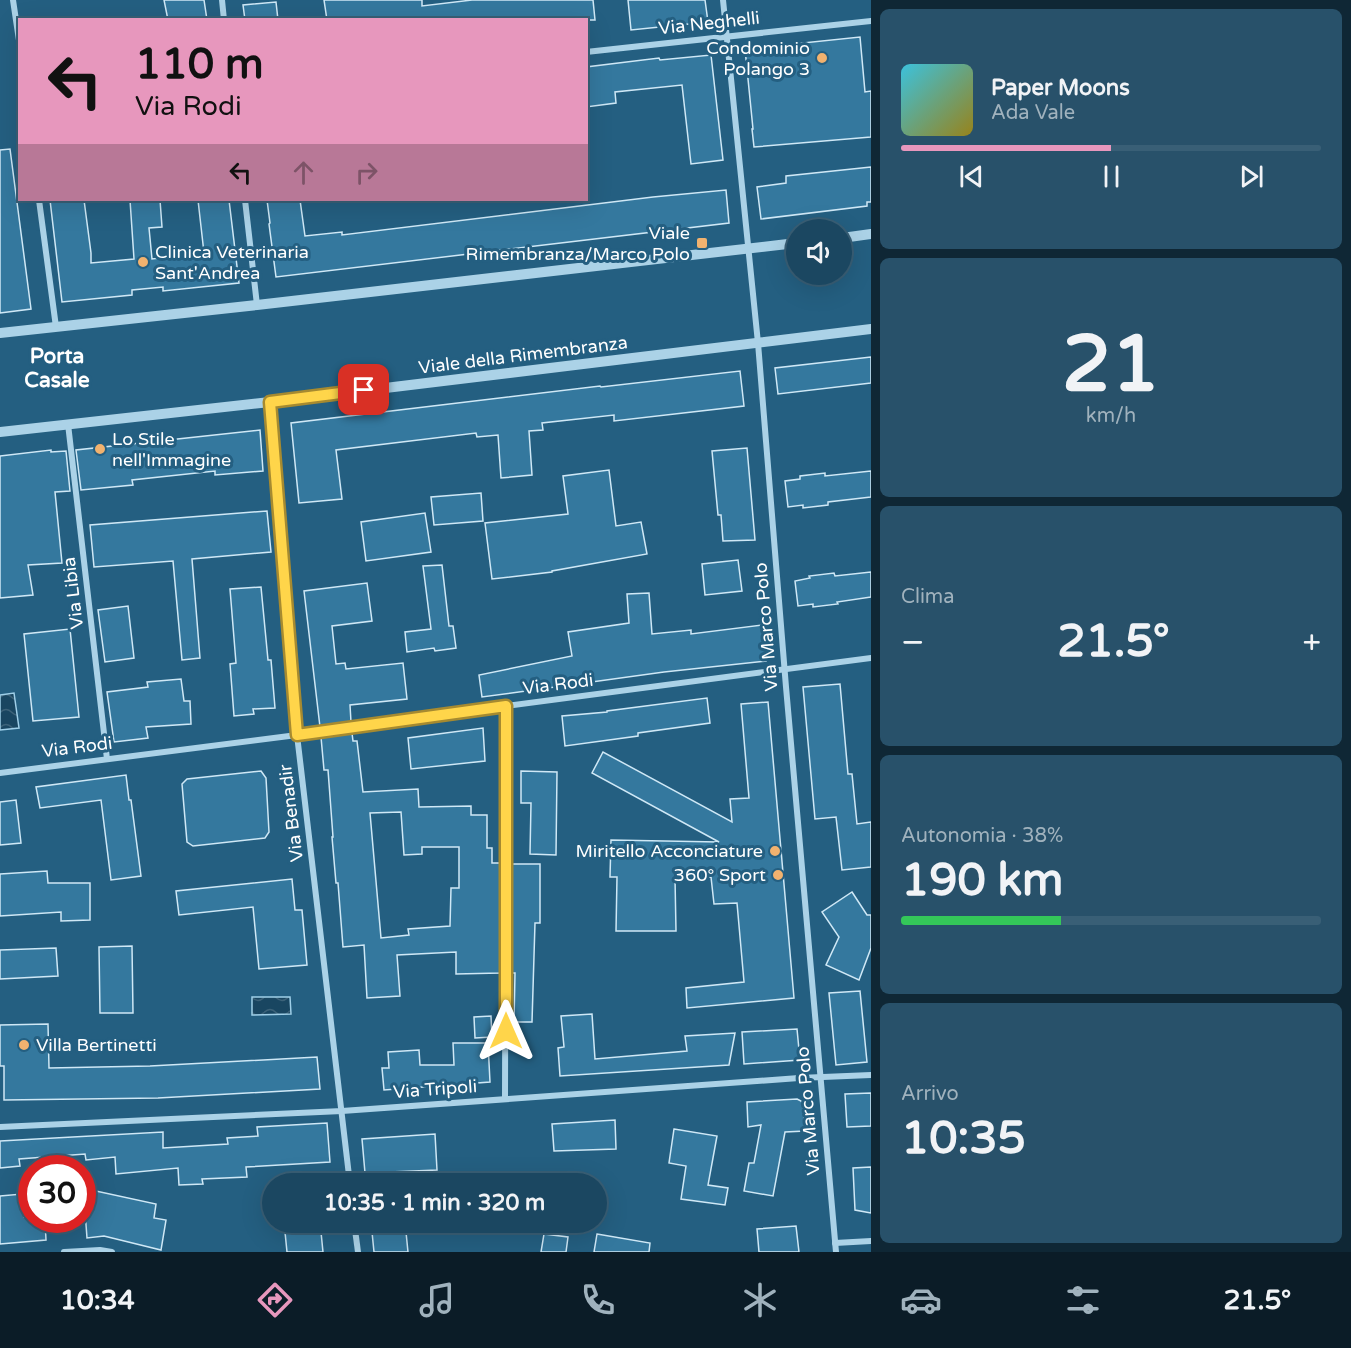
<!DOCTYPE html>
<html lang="it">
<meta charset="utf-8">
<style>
body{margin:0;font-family:"Varela Round",sans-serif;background:#28516a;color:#f1f3f6;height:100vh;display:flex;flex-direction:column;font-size:22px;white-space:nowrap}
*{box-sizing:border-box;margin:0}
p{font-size:20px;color:#a0b2bd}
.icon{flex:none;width:33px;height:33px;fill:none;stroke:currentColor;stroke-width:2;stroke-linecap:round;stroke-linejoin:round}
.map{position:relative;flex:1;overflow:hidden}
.details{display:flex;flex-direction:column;gap:9px;padding:9px;background:#0f2735;width:480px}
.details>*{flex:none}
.top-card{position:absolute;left:18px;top:18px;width:570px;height:183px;border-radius:0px;box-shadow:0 6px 24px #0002,0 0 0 2px #395f76;background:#e797bd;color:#111;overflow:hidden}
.tools{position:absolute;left:786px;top:219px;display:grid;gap:12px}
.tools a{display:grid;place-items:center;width:66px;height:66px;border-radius:50%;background:#1b4761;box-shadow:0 6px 24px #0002,0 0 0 2px #395f76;font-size:30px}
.speed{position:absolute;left:18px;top:1155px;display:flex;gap:12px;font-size:30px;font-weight:700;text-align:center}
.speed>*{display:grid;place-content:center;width:78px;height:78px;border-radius:50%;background:#1b4761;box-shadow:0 6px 24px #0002,0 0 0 2px #395f76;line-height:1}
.speed .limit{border:9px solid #d22;background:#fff;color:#111}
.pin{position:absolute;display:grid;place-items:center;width:51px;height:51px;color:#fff;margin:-26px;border-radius:12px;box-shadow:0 3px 9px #0006}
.me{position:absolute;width:66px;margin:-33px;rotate:0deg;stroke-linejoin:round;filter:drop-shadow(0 0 4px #0008)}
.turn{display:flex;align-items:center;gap:21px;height:126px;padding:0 18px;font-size:27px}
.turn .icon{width:78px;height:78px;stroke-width:2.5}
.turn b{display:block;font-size:42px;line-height:51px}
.lanes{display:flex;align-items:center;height:57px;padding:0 18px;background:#0003;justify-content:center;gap:30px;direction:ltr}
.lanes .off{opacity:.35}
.big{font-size:45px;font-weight:800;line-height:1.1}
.details .card{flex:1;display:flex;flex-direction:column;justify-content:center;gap:9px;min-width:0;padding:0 21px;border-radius:9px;background:#28516a}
.details .dial{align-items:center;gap:0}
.dial b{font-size:78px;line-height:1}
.song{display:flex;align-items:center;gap:18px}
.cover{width:72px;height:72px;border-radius:9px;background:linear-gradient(135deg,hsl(190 70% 55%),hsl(50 70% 35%))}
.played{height:6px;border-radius:3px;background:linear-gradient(90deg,#e797bd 50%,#395f76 50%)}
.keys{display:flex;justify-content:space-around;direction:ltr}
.heat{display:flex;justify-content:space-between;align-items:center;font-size:33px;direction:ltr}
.charge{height:9px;border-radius:4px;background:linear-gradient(90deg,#34c759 38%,#395f76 0)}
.trip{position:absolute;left:262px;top:1173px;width:345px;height:60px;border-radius:30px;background:#1b4761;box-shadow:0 6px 24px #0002,0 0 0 2px #395f76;font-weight:800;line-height:60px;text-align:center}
.menu{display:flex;height:96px;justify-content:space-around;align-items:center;background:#0b1c27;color:#a0b2bd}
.menu .icon{width:42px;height:42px}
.menu .current{color:#e797bd}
.menu b{font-size:27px;color:#f1f3f6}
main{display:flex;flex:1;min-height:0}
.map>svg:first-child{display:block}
.water{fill:url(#water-waves);stroke:#9fcfe8;stroke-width:1.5}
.building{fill:#34789e;stroke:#cfe8f6;stroke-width:1.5;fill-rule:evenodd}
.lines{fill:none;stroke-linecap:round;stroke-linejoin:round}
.minor{stroke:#abd2e7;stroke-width:6}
.tertiary{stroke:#abd2e7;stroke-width:10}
.route-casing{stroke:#a68a30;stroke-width:15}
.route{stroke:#ffd54a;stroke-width:10}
.poi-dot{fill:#f1b26f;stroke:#245f81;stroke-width:2}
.labels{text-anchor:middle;stroke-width:6;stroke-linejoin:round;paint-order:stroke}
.street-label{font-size:18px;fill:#fff;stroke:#245f81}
.poi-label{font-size:18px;fill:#fff;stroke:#245f81;text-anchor:end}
.quarter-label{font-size:21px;font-weight:bold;fill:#fff;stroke:#245f81}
</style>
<main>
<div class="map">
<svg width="871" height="1252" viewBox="0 0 871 1252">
<defs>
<pattern id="water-waves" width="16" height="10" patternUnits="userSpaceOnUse" patternTransform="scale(1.5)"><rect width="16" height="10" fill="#194661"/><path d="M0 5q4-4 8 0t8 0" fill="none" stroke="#3c6279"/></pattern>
</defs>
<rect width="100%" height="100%" fill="#245f81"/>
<g class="water">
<path d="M 14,693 L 19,728 L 0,730 L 0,695 Z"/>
<path d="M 252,997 L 290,997 L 291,1014 L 252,1015 Z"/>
</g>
<g class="building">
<path d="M 164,0 L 204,0 L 207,20 L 168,20 Z"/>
<path d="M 324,0 L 422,0 L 422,6 L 472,0 L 593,0 L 595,20 L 327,20 Z"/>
<path d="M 628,0 L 705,0 L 708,22 L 631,30 Z"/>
<path d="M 276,2 L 278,20 L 245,20 L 243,5 Z"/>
<path d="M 860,37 L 865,92 L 871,91 L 871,137 L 754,147 L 752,129 L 753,129 L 745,49 Z"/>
<path d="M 711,55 L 723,160 L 691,164 L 682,85 L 615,92 L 616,103 L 586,107 L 586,67 L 659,58 L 660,60 Z"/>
<path d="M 10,149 L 31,309 L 0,313 L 0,150 Z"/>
<path d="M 871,167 L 871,202 L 867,202 L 867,206 L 761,219 L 757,187 L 786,183 L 786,176 Z"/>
<path d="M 726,190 L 729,223 L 276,277 L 269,224 L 270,223 L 267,200 L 300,200 L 305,236 L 342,232 L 342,235 L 653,197 Z"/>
<path d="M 50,200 L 84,200 L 91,253 L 91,263 L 134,259 L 130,200 L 160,200 L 162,227 L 149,228 L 152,259 L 204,253 L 198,200 L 229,200 L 239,283 L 163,291 L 163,287 L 132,290 L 132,295 L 62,302 Z"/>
<path d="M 871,357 L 871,383 L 778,394 L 775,368 Z"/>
<path d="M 740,371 L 744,406 L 614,421 L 614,415 L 542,423 L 543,430 L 529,431 L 532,475 L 501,478 L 498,435 L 477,437 L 476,433 L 336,450 L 342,499 L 299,503 L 291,423 L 600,386 L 601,387 Z"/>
<path d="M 260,430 L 263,471 L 215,475 L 215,471 L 132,480 L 133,485 L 81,490 L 76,450 Z"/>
<path d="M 747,448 L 755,540 L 723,541 L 721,515 L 718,515 L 712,451 Z"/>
<path d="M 51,450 L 51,452 L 66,451 L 70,491 L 55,492 L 62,563 L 28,565 L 33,595 L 0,598 L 0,456 Z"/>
<path d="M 609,470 L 616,526 L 641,522 L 647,554 L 552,571 L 552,572 L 492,579 L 485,523 L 568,514 L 563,476 Z"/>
<path d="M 871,471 L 871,497 L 828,502 L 828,505 L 803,508 L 803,505 L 788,507 L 785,481 L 800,479 L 800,476 L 825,473 L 825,476 Z"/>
<path d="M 481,493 L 483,521 L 434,525 L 431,497 Z"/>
<path d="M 267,511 L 271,552 L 192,559 L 200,658 L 182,660 L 173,561 L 94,567 L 90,525 Z"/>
<path d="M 425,513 L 431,552 L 366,561 L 361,522 Z"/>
<path d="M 738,560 L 742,591 L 705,595 L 702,564 Z"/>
<path d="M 442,565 L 449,626 L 453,626 L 456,648 L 435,651 L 434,648 L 407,652 L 405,632 L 431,629 L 423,566 Z"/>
<path d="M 871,572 L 871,597 L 837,602 L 838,604 L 813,607 L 813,604 L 798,606 L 795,581 L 810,578 L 809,576 L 834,573 L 835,576 Z"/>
<path d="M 367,583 L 372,621 L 332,626 L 336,664 L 345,663 L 346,669 L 403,663 L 407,699 L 350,705 L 351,722 L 320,727 L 304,591 Z"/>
<path d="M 261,587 L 268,660 L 271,660 L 275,708 L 253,709 L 254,714 L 234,716 L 230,664 L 236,663 L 230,589 Z"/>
<path d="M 649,593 L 652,634 L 691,630 L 691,634 L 762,625 L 766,661 L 664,672 L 482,697 L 479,675 L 572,656 L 568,632 L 629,623 L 627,594 Z"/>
<path d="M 128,606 L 134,658 L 105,662 L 98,610 Z"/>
<path d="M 70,629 L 79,717 L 33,721 L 24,634 Z"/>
<path d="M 181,679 L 184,701 L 190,701 L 191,724 L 146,727 L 148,738 L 114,742 L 107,692 L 148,687 L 147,682 Z"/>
<path d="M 840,684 L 848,774 L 852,774 L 857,824 L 871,822 L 871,867 L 842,870 L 836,817 L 815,819 L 803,687 Z"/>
<path d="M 707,698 L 710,723 L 638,733 L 638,736 L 565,746 L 562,716 L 607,712 L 607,711 Z"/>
<path d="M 768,702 L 794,998 L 687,1008 L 686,988 L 744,982 L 737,903 L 714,904 L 711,877 L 675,878 L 676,931 L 616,931 L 617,877 L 610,877 L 611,840 L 719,842 L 592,773 L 603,752 L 732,822 L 730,799 L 749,798 L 741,704 Z"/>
<path d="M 483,728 L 485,761 L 411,769 L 408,738 Z"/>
<path d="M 352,733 L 353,741 L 357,741 L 363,792 L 418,789 L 419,807 L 471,806 L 471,815 L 487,815 L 487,848 L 492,848 L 492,863 L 500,863 L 500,973 L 456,974 L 456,952 L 397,955 L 400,996 L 367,998 L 364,945 L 343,947 L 338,883 L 336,883 L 332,837 L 333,837 L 328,770 L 324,770 L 321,737 ZM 401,812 L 404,855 L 422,854 L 422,847 L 459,847 L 459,888 L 451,888 L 450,926 L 408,929 L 409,935 L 381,938 L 370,813 Z"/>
<path d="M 261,771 L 266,778 L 269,832 L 265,838 L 193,846 L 187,842 L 182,784 L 187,779 Z"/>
<path d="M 521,771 L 557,772 L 556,855 L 530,854 L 531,803 L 521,803 Z"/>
<path d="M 126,775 L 129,800 L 131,800 L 141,876 L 111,880 L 101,800 L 40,808 L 36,787 Z"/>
<path d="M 16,800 L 21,843 L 0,845 L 0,802 Z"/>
<path d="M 511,864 L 540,864 L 540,923 L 535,923 L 532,1022 L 514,1022 L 515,973 L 511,973 Z"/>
<path d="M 47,871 L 48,883 L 90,883 L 90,920 L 61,921 L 61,912 L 0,916 L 0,874 Z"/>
<path d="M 292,879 L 295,910 L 302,910 L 307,965 L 259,969 L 253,907 L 179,915 L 176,891 Z"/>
<path d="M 852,892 L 867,915 L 871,915 L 871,948 L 859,980 L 826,965 L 839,937 L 822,912 Z"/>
<path d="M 132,946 L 133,1013 L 100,1013 L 99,947 Z"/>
<path d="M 56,948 L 58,976 L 0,979 L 0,950 Z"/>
<path d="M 860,991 L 867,1062 L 836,1065 L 829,993 Z"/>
<path d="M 592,1014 L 595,1059 L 687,1051 L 685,1036 L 735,1033 L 729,1065 L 560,1076 L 558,1048 L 564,1047 L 561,1016 Z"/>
<path d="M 491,1016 L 492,1037 L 475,1038 L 474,1017 Z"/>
<path d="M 48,1024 L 49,1068 L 150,1066 L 317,1057 L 320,1089 L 158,1098 L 4,1100 L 4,1066 L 0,1066 L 0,1025 Z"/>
<path d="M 797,1029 L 800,1060 L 744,1064 L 742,1032 Z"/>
<path d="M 453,1043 L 488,1043 L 490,1082 L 384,1090 L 382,1068 L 389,1068 L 388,1052 L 419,1050 L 420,1065 L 454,1065 Z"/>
<path d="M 871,1093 L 871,1126 L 847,1127 L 845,1094 Z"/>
<path d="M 797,1099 L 801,1101 L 803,1105 L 805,1131 L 785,1132 L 773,1196 L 744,1191 L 749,1163 L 754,1163 L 761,1125 L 748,1127 L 747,1102 Z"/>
<path d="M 615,1120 L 616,1149 L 554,1151 L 552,1124 Z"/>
<path d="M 327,1123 L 330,1162 L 246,1167 L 247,1177 L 202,1179 L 203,1184 L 179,1185 L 178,1168 L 116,1174 L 115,1157 L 86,1160 L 85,1154 L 19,1159 L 20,1166 L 0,1168 L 0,1141 L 163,1132 L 163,1148 L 228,1144 L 227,1138 L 258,1136 L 257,1127 Z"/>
<path d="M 674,1129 L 717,1136 L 708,1185 L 728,1188 L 725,1205 L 681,1199 L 686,1166 L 669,1163 Z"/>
<path d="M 435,1134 L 437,1170 L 365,1173 L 362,1139 Z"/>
<path d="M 871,1167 L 871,1213 L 855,1210 L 853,1168 Z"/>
<path d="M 82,1188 L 156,1204 L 154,1218 L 166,1220 L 161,1250 L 104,1236 L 87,1238 L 85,1211 L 82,1211 Z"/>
<path d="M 22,1194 L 24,1217 L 32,1216 L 32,1220 L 45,1220 L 46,1240 L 0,1244 L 0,1196 Z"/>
<path d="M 284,1222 L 320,1222 L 323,1252 L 287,1252 Z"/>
<path d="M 371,1222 L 405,1222 L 408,1252 L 374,1252 Z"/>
<path d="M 796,1226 L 799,1252 L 759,1252 L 757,1229 Z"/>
<path d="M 544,1234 L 568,1237 L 566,1252 L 541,1252 Z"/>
<path d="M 597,1234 L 650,1243 L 649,1252 L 594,1252 Z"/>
</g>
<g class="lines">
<g class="minor">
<path d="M 13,0 L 20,47"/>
<path d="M 222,0 L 224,20"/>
<path d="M 723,0 L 758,343 L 786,687 L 836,1252"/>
<path d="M 586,52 L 871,21"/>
<path d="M 39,200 L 56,327"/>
<path d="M 245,200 L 257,305"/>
<path d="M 270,402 L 297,735 L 350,1184"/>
<path d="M 68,424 L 107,759"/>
<path d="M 0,773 L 297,735 L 506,706 L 871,658"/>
<path d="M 505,1099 L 506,706"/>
<path d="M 0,1127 L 342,1111 L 799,1078 L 871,1075"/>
<path d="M 354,1222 L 358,1252"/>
<path d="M 835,1243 L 871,1241"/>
<path d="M 64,1252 L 100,1250 L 112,1252"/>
</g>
<g class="tertiary">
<path d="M 842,238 L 871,234"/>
<path d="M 0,333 L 257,305 L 796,243"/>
<path d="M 0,432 L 270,402 L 871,329"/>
</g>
</g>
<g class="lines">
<g class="route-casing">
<path id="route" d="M 364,390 L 270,402 L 297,735 L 506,706 L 506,1031"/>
</g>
<use href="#route" class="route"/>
</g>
<g class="poi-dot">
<circle cx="822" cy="58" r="6"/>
<rect x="696" y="237" width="12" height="12" rx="3"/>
<circle cx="143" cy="262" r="6"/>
<circle cx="100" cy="449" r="6"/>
<circle cx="775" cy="851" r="6"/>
<circle cx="778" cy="875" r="6"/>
<circle cx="24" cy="1045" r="6"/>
</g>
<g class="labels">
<g class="street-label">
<text transform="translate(709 23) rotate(-6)" y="6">Via Neghelli</text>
<text transform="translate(523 355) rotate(-7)" y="6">Viale della Rimembranza</text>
<text transform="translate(73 593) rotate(-97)" y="6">Via Libia</text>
<text transform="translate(766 627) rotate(-95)" y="6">Via Marco Polo</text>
<text transform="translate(558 684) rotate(-7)" y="6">Via Rodi</text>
<text transform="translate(77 747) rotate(-7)" y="6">Via Rodi</text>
<text transform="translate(291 813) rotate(-97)" y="6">Via Benadir</text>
<text transform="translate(435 1089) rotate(-4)" y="6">Via Tripoli</text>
<text transform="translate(808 1111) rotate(-95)" y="6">Via Marco Polo</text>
</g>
<g class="poi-label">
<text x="810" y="54">Condominio<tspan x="810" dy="21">Polango 3</tspan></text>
<text x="690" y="239">Viale<tspan x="690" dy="21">Rimembranza/Marco Polo</tspan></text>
<text x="155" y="258" text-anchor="start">Clinica Veterinaria<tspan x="155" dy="21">Sant'Andrea</tspan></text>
<text x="112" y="445" text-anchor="start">Lo Stile<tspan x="112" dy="21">nell'Immagine</tspan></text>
<text x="763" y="857">Miritello Acconciature</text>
<text x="766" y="881">360° Sport</text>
<text x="36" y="1051" text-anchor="start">Villa Bertinetti</text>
</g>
<g class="quarter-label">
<text x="57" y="363">Porta<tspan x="57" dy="24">Casale</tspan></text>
</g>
</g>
</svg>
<div class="tools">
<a><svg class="icon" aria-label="sound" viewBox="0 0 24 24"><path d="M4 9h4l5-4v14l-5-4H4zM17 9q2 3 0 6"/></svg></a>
</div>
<div class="speed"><div class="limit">30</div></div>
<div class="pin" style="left:364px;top:390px;background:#d93025"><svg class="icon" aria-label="arrive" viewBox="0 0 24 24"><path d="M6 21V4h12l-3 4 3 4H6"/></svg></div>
<svg class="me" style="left:506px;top:1031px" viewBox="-20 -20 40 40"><path d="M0-17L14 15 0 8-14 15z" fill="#ffd54a" stroke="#fff" stroke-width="4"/></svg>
<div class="trip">10:35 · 1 min · 320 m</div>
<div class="top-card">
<div class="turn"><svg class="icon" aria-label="left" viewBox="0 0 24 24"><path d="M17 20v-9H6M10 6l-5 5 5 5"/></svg><div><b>110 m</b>Via Rodi</div></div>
<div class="lanes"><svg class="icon" aria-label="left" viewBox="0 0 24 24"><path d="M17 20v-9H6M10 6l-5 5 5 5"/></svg><svg class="icon off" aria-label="ahead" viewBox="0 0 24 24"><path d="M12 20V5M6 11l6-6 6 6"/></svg><svg class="icon off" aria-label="right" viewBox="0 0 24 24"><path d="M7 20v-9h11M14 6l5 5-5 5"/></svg></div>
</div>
</div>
<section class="details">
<div class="card">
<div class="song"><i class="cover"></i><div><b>Paper Moons</b><p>Ada Vale</p></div></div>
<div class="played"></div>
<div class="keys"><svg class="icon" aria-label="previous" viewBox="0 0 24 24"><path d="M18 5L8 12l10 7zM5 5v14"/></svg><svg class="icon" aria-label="pause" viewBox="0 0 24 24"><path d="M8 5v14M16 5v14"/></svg><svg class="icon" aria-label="next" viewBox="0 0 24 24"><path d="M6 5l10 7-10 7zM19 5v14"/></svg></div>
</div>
<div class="card dial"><b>21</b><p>km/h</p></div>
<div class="card"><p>Clima</p>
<div class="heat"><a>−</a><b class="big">21.5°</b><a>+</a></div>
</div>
<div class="card"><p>Autonomia · 38%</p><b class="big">190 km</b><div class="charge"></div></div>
<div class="card"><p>Arrivo</p><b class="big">10:35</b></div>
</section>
</main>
<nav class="menu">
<b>10:34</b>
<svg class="icon current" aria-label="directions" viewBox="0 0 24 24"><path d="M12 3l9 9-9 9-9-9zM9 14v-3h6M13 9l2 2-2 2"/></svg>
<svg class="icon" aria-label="music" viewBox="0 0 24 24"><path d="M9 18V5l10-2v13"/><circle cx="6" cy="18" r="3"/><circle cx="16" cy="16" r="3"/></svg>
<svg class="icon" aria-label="phone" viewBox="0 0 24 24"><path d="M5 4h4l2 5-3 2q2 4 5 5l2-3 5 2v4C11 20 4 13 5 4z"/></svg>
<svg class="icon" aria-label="climate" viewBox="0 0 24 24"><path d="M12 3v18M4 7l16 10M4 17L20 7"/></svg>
<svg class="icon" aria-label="car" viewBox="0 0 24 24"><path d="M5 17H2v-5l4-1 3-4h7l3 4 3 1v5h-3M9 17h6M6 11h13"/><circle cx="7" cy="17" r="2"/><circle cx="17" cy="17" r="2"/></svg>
<svg class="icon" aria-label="filters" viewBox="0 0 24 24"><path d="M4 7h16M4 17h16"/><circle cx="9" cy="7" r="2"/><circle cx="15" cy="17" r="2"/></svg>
<b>21.5°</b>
</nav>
